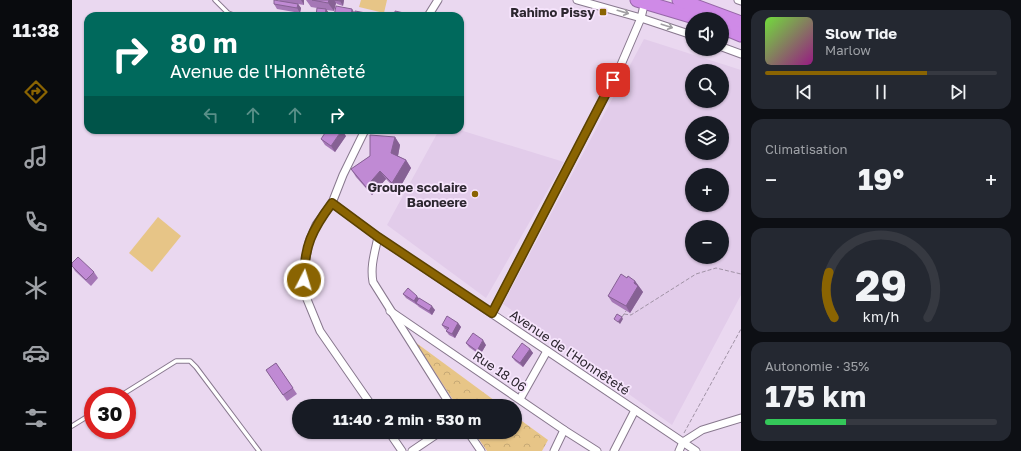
<!DOCTYPE html>
<html lang="fr">
<meta charset="utf-8">
<style>
body{margin:0;font-family:"Golos Text",sans-serif;background:#242831;color:#f1f3f6;height:100vh;display:flex;flex-direction:column;font-size:15px;white-space:nowrap}
*{box-sizing:border-box;margin:0}
p{font-size:13px;color:#9ea1a6}
.icon{flex:none;width:22px;height:22px;fill:none;stroke:currentColor;stroke-width:2;stroke-linecap:round;stroke-linejoin:round}
.map{position:relative;flex:1;overflow:hidden}
.drawer{display:flex;flex-direction:column;gap:10px;padding:10px;background:#0d0f14;width:280px}
.drawer>*{flex:none}
.banner{position:absolute;left:12px;top:12px;width:380px;height:122px;border-radius:12px;box-shadow:0 1px 3px #0004;background:#00695c;color:#fff;overflow:hidden}
.buttons{position:absolute;left:613px;top:12px;display:grid;gap:8px}
.buttons a{display:grid;place-items:center;width:44px;height:44px;border-radius:50%;background:#171b24;box-shadow:0 1px 3px #0004;font-size:20px}
.speed{position:absolute;left:12px;top:387px;display:flex;gap:8px;font-size:20px;font-weight:700;text-align:center}
.speed>*{display:grid;place-content:center;width:52px;height:52px;border-radius:50%;background:#171b24;box-shadow:0 1px 3px #0004;line-height:1}
.speed .limit{border:6px solid #d22;background:#fff;color:#111}
.pin{position:absolute;display:grid;place-items:center;width:34px;height:34px;color:#fff;margin:-17px;border-radius:8px;box-shadow:0 2px 6px #0006}
.me{position:absolute;width:44px;margin:-22px;rotate:5deg;stroke-linejoin:round;filter:drop-shadow(0 0 3px #0008)}
.turn{display:flex;align-items:center;gap:14px;height:84px;padding:0 20px;font-size:18px}
.turn .icon{width:52px;height:52px;stroke-width:2.5}
.turn b{display:block;font-size:28px;line-height:34px}
.lanes{display:flex;align-items:center;height:38px;padding:0 20px;background:#0003;justify-content:center;gap:20px;direction:ltr}
.lanes .off{opacity:.35}
.big{font-size:30px;font-weight:700;line-height:1.1}
.drawer .card{flex:1;display:flex;flex-direction:column;justify-content:center;gap:6px;min-width:0;padding:0 14px;border-radius:12px;background:#242831}
.drawer .dial{align-items:center;gap:0}
.dial svg{height:104px;overflow:visible;fill:none;stroke:#363941;stroke-width:7;stroke-linecap:round;text-anchor:middle}
.dial text{fill:#f1f3f6;stroke:none}
.song{display:flex;align-items:center;gap:12px}
.cover{width:48px;height:48px;border-radius:6px;background:linear-gradient(135deg,hsl(100 70% 55%),hsl(310 70% 35%))}
.played{height:4px;border-radius:2px;background:linear-gradient(90deg,#8a6402 70%,#363941 70%)}
.keys{display:flex;justify-content:space-around;direction:ltr}
.heat{display:flex;justify-content:space-between;align-items:center;font-size:22px;direction:ltr}
.charge{height:6px;border-radius:3px;background:linear-gradient(90deg,#34c759 35%,#363941 0)}
.trip{position:absolute;left:220px;top:399px;width:230px;height:40px;border-radius:20px;background:#171b24;box-shadow:0 1px 3px #0004;font-weight:700;line-height:40px;text-align:center}
main{display:flex;flex:1;min-height:0}
.tabs{display:flex;flex-direction:column;width:72px;justify-content:space-around;align-items:center;background:#090b0e;color:#9ea1a6}
.tabs .icon{width:28px;height:28px}
.tabs .current{color:#8a6402}
.tabs b{font-size:18px;color:#f1f3f6}
.map>svg:first-child{display:block}
.built{fill:#e2ccea;fill-rule:evenodd}
.park{fill:url(#park-crowns)}
.pitch{fill:#e7c587}
.lines{fill:none;stroke-linecap:round;stroke-linejoin:round}
.lane-casing{stroke:#88788e;stroke-width:5.5}
.street-casing{stroke:#88788e;stroke-width:9}
.highway-casing{stroke:#9667a7;stroke-width:15}
.path{stroke:#a092a5;stroke-width:1;stroke-dasharray:4 2;stroke-linecap:butt}
.lane{stroke:#fff;stroke-width:3.5}
.street{stroke:#fff;stroke-width:7}
.highway{stroke:#cf8ae7;stroke-width:13}
.wall{fill:#a577b6}
.shaded-wall{fill:#866194}
.building{fill:#c08ad4;stroke:#866194}
.oneway{stroke:#a09ea2}
.route-casing{stroke:#5a4101;stroke-width:10}
.route{stroke:#8a6402;stroke-width:7}
.poi-dot{fill:#8a6402;stroke:#f7e5fd;stroke-width:1.5}
.labels{text-anchor:middle;stroke-width:3.5;stroke-linejoin:round;paint-order:stroke}
.poi-label{font-size:13px;font-weight:bold;fill:#2d2730;stroke:#f7e5fd;text-anchor:end}
.street-label{font-size:13px;fill:#2d2730;stroke:#f7e5fd}
</style>
<main>
<nav class="tabs">
<b>11:38</b>
<svg class="icon current" aria-label="directions" viewBox="0 0 24 24"><path d="M12 3l9 9-9 9-9-9zM9 14v-3h6M13 9l2 2-2 2"/></svg>
<svg class="icon" aria-label="music" viewBox="0 0 24 24"><path d="M9 18V5l10-2v13"/><circle cx="6" cy="18" r="3"/><circle cx="16" cy="16" r="3"/></svg>
<svg class="icon" aria-label="phone" viewBox="0 0 24 24"><path d="M5 4h4l2 5-3 2q2 4 5 5l2-3 5 2v4C11 20 4 13 5 4z"/></svg>
<svg class="icon" aria-label="climate" viewBox="0 0 24 24"><path d="M12 3v18M4 7l16 10M4 17L20 7"/></svg>
<svg class="icon" aria-label="car" viewBox="0 0 24 24"><path d="M5 17H2v-5l4-1 3-4h7l3 4 3 1v5h-3M9 17h6M6 11h13"/><circle cx="7" cy="17" r="2"/><circle cx="17" cy="17" r="2"/></svg>
<svg class="icon" aria-label="filters" viewBox="0 0 24 24"><path d="M4 7h16M4 17h16"/><circle cx="9" cy="7" r="2"/><circle cx="15" cy="17" r="2"/></svg>
</nav>
<div class="map">
<svg width="669" height="451" viewBox="0 0 669 451">
<defs>
<pattern id="park-crowns" width="20" height="18" patternUnits="userSpaceOnUse"><rect width="20" height="18" fill="#e7c587"/><path d="M2 6a3 3 0 1 1 6 0M12 15a3 3 0 1 1 6 0" fill="none" stroke="#c6a975"/></pattern>
</defs>
<rect width="100%" height="100%" fill="#ead8f0"/>
<g class="built">
<path d="M 572,39 L 669,70 L 669,295 L 600,425 L 431,304 ZM 620,71 L 650,71 L 650,101 L 620,101 ZM 620,123 L 650,123 L 650,153 L 620,153 ZM 620,175 L 650,175 L 650,205 L 620,205 ZM 620,227 L 650,227 L 650,257 L 620,257 Z"/>
<path d="M 367,130 L 388,130 L 492,162 L 414,298 L 315,225 Z"/>
</g>
<g class="park">
<path d="M 343,342 L 430,406 L 385,406 Z"/>
<path d="M 443,416 L 476,440 L 470,451 L 415,451 L 402,432 L 443,432 Z"/>
</g>
<g class="pitch">
<path d="M 289,0 L 315,0 L 312,13 L 287,7 Z"/>
<path d="M 86,217 L 109,236 L 80,272 L 57,253 Z"/>
</g>
<g class="lines">
<g class="lane-casing">
<g id="lane">
<path d="M 143,0 L 156,13 L 164,16"/>
<path d="M 48,396 L 104,361 L 118,361 L 124,367 L 187,451"/>
<path d="M 0,426 L 21,413"/>
</g>
</g>
<g class="street-casing">
<g id="street">
<path d="M 505,0 L 569,18 L 620,35"/>
<path d="M 666,0 L 669,1"/>
<path d="M 356,16 L 366,0"/>
<path d="M 650,47 L 669,54"/>
<path d="M 293,130 L 271,175 L 260,203 L 244,225 L 237,242 L 232,269 L 232,292 L 248,331 L 300,406"/>
<path d="M 260,203 L 306,237 L 624,451"/>
<path d="M 306,237 C 303,252 298,266 301,282 L 379,406"/>
<path d="M 318,311 L 492,430 L 525,451"/>
<path d="M 420,313 L 548,67 L 569,18 L 573,1"/>
<path d="M 448,399 L 475,351"/>
<path d="M 317,432 L 330,451"/>
<path d="M 396,432 L 409,451"/>
<path d="M 340,451 L 368,432"/>
<path d="M 482,451 L 492,430"/>
<path d="M 542,451 L 563,410"/>
<path d="M 607,451 L 611,442 L 630,430 L 669,418"/>
</g>
</g>
<g class="highway-casing">
<g id="highway">
<path d="M 565,0 L 629,19"/>
<path d="M 607,0 L 669,23"/>
<path d="M 650,27 L 669,35"/>
</g>
</g>
<g class="path">
<path d="M 552,314 L 559,315 L 624,274 L 644,268 L 669,274"/>
<path d="M 550,317 L 554,311"/>
<path d="M 612,433 L 669,329"/>
</g>
<use href="#lane" class="lane"/>
<use href="#street" class="street"/>
<use href="#highway" class="highway"/>
</g>
<g class="wall">
<path d="M 208,0 L 232,0 L 232,5 L 226,4 L 229,8 L 228,13 L 205,9 L 202,4 Z"/>
<path d="M 234,0 L 272,0 L 271,6 L 265,4 L 264,3 L 262,11 L 254,10 L 257,13 L 256,16 L 244,16 L 245,8 L 239,7 Z"/>
<path d="M 274,136 L 263,152 L 253,145 L 249,139 Z"/>
<path d="M 323,137 L 328,145 L 326,156 L 334,160 L 339,168 L 326,191 L 314,179 L 300,195 L 284,177 L 279,169 L 298,156 Z"/>
<path d="M 0,263 L 22,272 L 26,278 L 19,286 L 3,271 L 0,266 Z"/>
<path d="M 563,281 L 571,292 L 558,313 L 540,302 L 536,296 Z"/>
<path d="M 331,294 L 347,298 L 363,310 L 360,315 L 347,307 L 345,305 L 334,298 Z"/>
<path d="M 386,323 L 389,327 L 383,338 L 377,335 L 374,331 L 375,330 L 373,329 L 370,325 Z"/>
<path d="M 394,343 L 414,345 L 408,355 L 397,347 Z"/>
<path d="M 458,349 L 461,353 L 451,367 L 443,361 L 440,357 Z"/>
<path d="M 204,363 L 225,394 L 215,401 L 194,370 Z"/>
</g>
<g class="shaded-wall">
<path d="M 229,0 L 232,0 L 232,5 Z"/>
<path d="M 257,0 L 264,0 L 262,0 L 264,3 L 262,11 L 256,3 Z"/>
<path d="M 268,0 L 272,0 L 271,6 L 268,1 Z"/>
<path d="M 226,4 L 229,8 L 228,13 L 225,8 Z"/>
<path d="M 254,9 L 257,13 L 256,16 L 253,16 Z"/>
<path d="M 280,9 L 284,15 L 284,16 L 279,16 Z"/>
<path d="M 270,130 L 274,136 L 263,152 L 259,146 Z"/>
<path d="M 323,137 L 328,145 L 325,161 L 319,153 Z"/>
<path d="M 334,160 L 339,168 L 326,191 L 320,183 Z"/>
<path d="M 308,171 L 314,179 L 300,195 L 294,187 Z"/>
<path d="M 563,281 L 571,292 L 558,313 L 554,306 L 562,283 Z"/>
<path d="M 345,296 L 348,300 L 344,303 L 345,305 L 342,301 Z"/>
<path d="M 360,306 L 363,310 L 360,315 L 357,311 Z"/>
<path d="M 550,317 L 551,319 L 548,324 L 546,322 Z"/>
<path d="M 386,323 L 389,327 L 383,338 L 380,334 Z"/>
<path d="M 411,340 L 414,345 L 408,355 L 405,351 Z"/>
<path d="M 458,349 L 461,353 L 451,367 L 448,363 Z"/>
</g>
<g class="building">
<path d="M 202,0 L 226,4 L 225,8 L 202,4 Z"/>
<path d="M 240,0 L 257,0 L 256,3 Z"/>
<path d="M 262,0 L 268,0 L 268,1 Z"/>
<path d="M 264,6 L 280,9 L 279,16 L 262,16 Z"/>
<path d="M 245,8 L 254,9 L 253,16 L 244,16 Z"/>
<path d="M 283,11 L 310,16 L 282,16 Z"/>
<path d="M 323,11 L 332,13 L 331,16 L 323,16 Z"/>
<path d="M 255,130 L 270,130 L 259,146 L 249,139 Z"/>
<path d="M 298,135 L 323,137 L 319,153 L 334,160 L 320,183 L 308,171 L 294,187 L 279,169 L 298,156 Z"/>
<path d="M 6,257 L 22,272 L 14,280 L 0,266 L 0,263 Z"/>
<path d="M 549,274 L 555,278 L 556,276 L 563,281 L 562,283 L 566,286 L 554,306 L 536,296 Z"/>
<path d="M 336,288 L 345,296 L 342,301 L 331,294 Z"/>
<path d="M 347,298 L 360,306 L 357,311 L 344,303 Z"/>
<path d="M 545,314 L 550,317 L 546,322 L 542,319 Z"/>
<path d="M 375,316 L 386,323 L 380,334 L 374,331 L 377,328 L 370,325 Z"/>
<path d="M 401,333 L 411,340 L 405,351 L 394,343 Z"/>
<path d="M 450,343 L 458,349 L 448,363 L 440,357 Z"/>
<path d="M 204,363 L 221,388 L 211,395 L 194,370 Z"/>
</g>
<defs><path id="oneway-shaft" d="M-6 0H5M1.5-3L5.5 0L1.5 3" fill="none" stroke-width="1.6" stroke-linecap="round" stroke-linejoin="round"/></defs>
<g class="oneway">
<use href="#oneway-shaft" transform="translate(551 12) rotate(16)"/>
<use href="#oneway-shaft" transform="translate(595 26) rotate(18)"/>
</g>
<g class="lines">
<g class="route-casing">
<path id="route" d="M 232,280 C 232,246 240,230 260,203 L 306,237 L 420,313 L 541,80"/>
</g>
<use href="#route" class="route"/>
</g>
<g class="poi-dot">
<rect x="527" y="8" width="8" height="8" rx="2"/>
<circle cx="403" cy="194" r="4"/>
</g>
<g class="labels">
<g class="poi-label">
<text x="523" y="17">Rahimo Pissy</text>
<text x="395" y="192">Groupe scolaire<tspan x="395" dy="15">Baoneere</tspan></text>
</g>
<g class="street-label">
<text transform="translate(498 352) rotate(34)" y="5">Avenue de l'Honnêteté</text>
<text transform="translate(428 371) rotate(34)" y="5">Rue 18.06</text>
</g>
</g>
</svg>
<div class="buttons">
<a><svg class="icon" aria-label="sound" viewBox="0 0 24 24"><path d="M4 9h4l5-4v14l-5-4H4zM17 9q2 3 0 6"/></svg></a>
<a><svg class="icon" aria-label="search" viewBox="0 0 24 24"><circle cx="10" cy="10" r="6"/><path d="M15 15l6 6"/></svg></a>
<a><svg class="icon" aria-label="layers" viewBox="0 0 24 24"><path d="M12 4l9 5-9 5-9-5zM3 14l9 5 9-5"/></svg></a>
<a>+</a>
<a>−</a>
</div>
<div class="speed"><div class="limit">30</div></div>
<div class="pin" style="left:541px;top:80px;background:#d93025"><svg class="icon" aria-label="arrive" viewBox="0 0 24 24"><path d="M6 21V4h12l-3 4 3 4H6"/></svg></div>
<svg class="me" style="left:232px;top:280px" viewBox="-20 -20 40 40"><circle r="17" fill="#8a6402" stroke="#fff" stroke-width="3"/><path d="M0-11L8 9 0 5-8 9z" fill="#fff"/></svg>
<div class="trip">11:40 · 2 min · 530 m</div>
<div class="banner">
<div class="turn"><svg class="icon" aria-label="right" viewBox="0 0 24 24"><path d="M7 20v-9h11M14 6l5 5-5 5"/></svg><div><b>80 m</b>Avenue de l'Honnêteté</div></div>
<div class="lanes"><svg class="icon off" aria-label="left" viewBox="0 0 24 24"><path d="M17 20v-9H6M10 6l-5 5 5 5"/></svg><svg class="icon off" aria-label="ahead" viewBox="0 0 24 24"><path d="M12 20V5M6 11l6-6 6 6"/></svg><svg class="icon off" aria-label="ahead" viewBox="0 0 24 24"><path d="M12 20V5M6 11l6-6 6 6"/></svg><svg class="icon" aria-label="right" viewBox="0 0 24 24"><path d="M7 20v-9h11M14 6l5 5-5 5"/></svg></div>
</div>
</div>
<section class="drawer">
<div class="card">
<div class="song"><i class="cover"></i><div><b>Slow Tide</b><p>Marlow</p></div></div>
<div class="played"></div>
<div class="keys"><svg class="icon" aria-label="previous" viewBox="0 0 24 24"><path d="M18 5L8 12l10 7zM5 5v14"/></svg><svg class="icon" aria-label="pause" viewBox="0 0 24 24"><path d="M8 5v14M16 5v14"/></svg><svg class="icon" aria-label="next" viewBox="0 0 24 24"><path d="M6 5l10 7-10 7zM19 5v14"/></svg></div>
</div>
<div class="card"><p>Climatisation</p>
<div class="heat"><a>−</a><b class="big">19°</b><a>+</a></div>
</div>
<div class="card dial"><svg viewBox="0 0 100 80">
<path d="M14 69A42 42 0 1 1 86 69"/>
<path d="M14 69A42 42 0 0 1 10 34" stroke="#8a6402"/>
<text x="50" y="56" font-size="32" font-weight="700">29</text>
<text x="50" y="72" font-size="11">km/h</text>
</svg></div>
<div class="card"><p>Autonomie · 35%</p><b class="big">175 km</b><div class="charge"></div></div>
</section>
</main>
